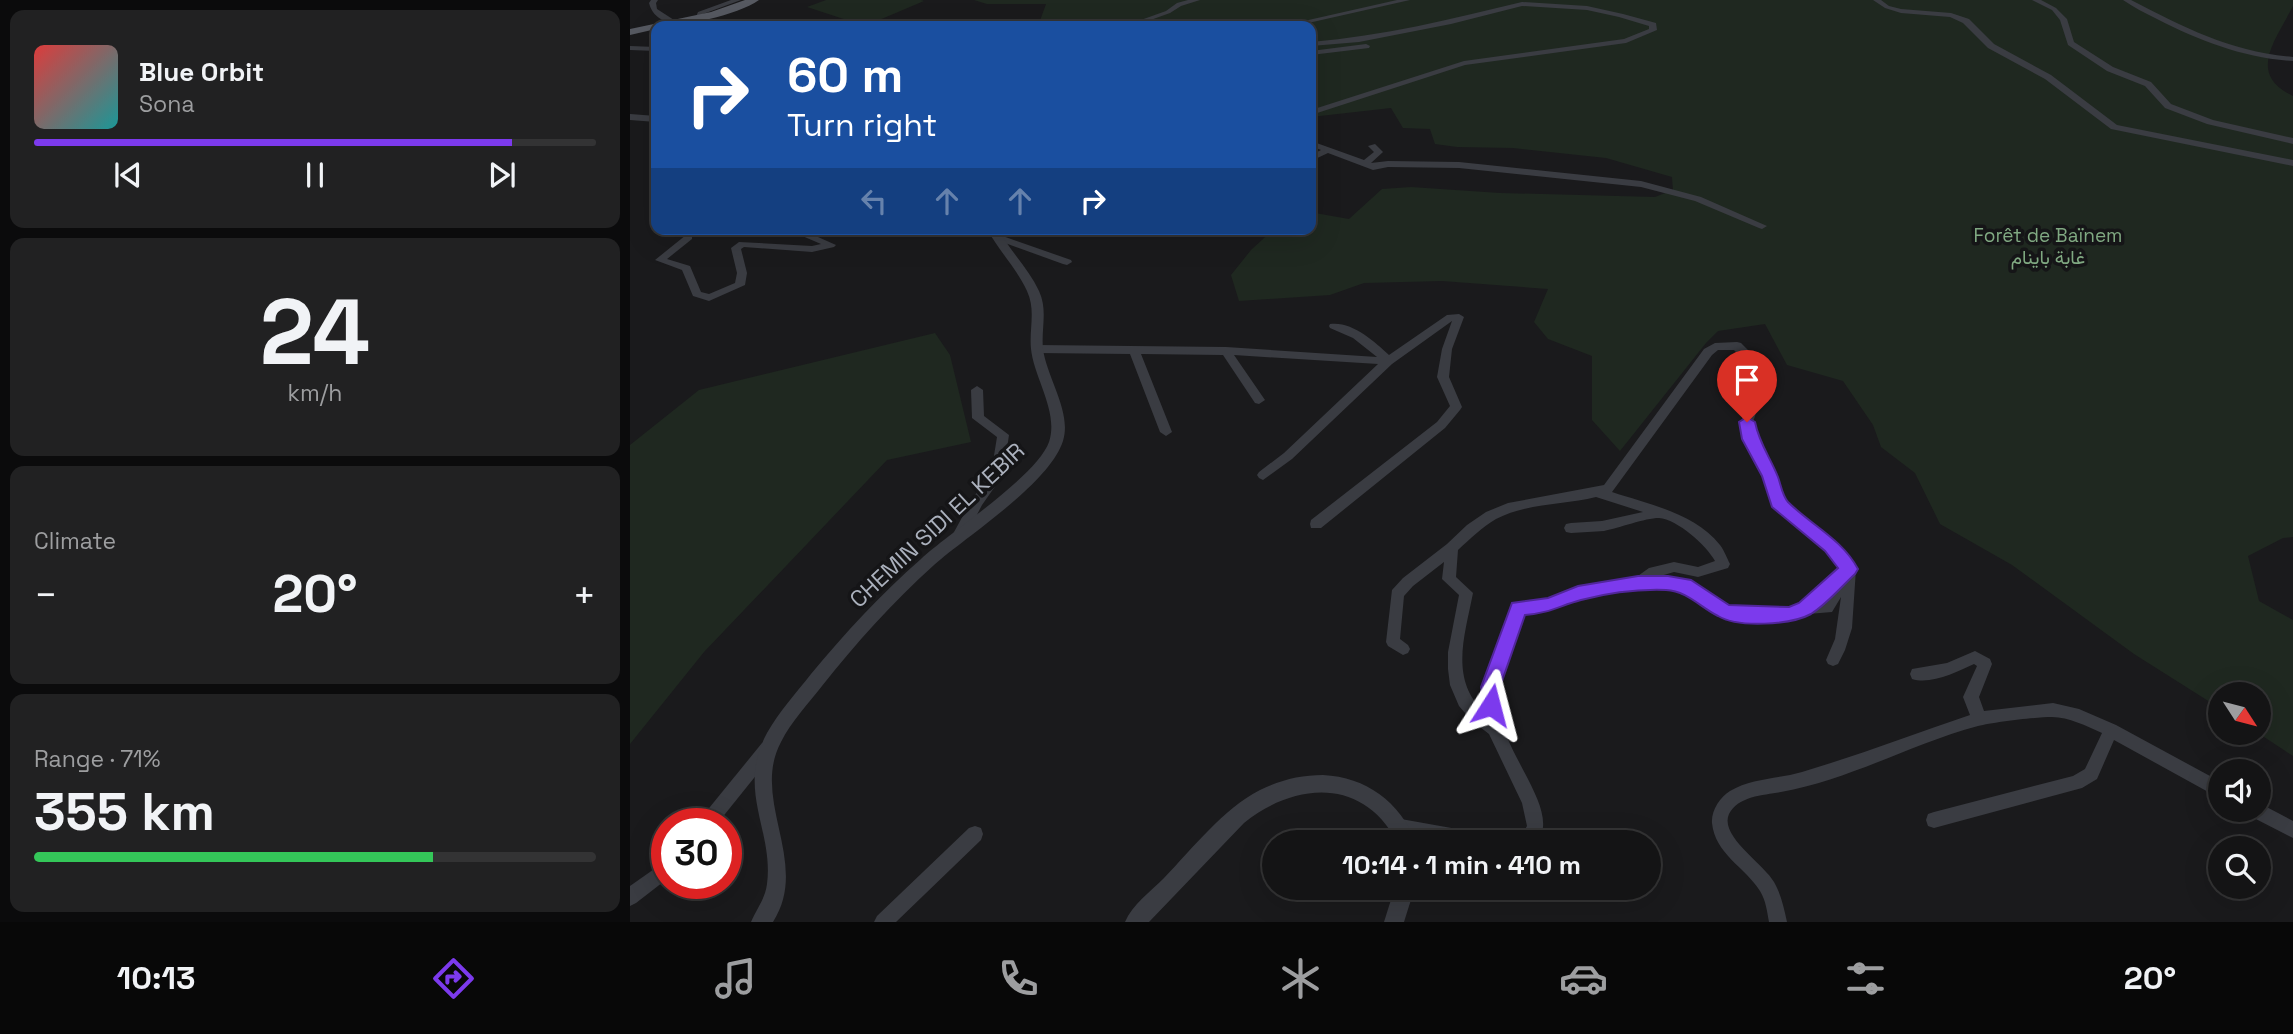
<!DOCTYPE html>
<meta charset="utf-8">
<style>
body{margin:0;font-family:"Space Grotesk",Vazirmatn,sans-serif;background:#212122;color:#f1f3f6;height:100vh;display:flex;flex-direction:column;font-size:26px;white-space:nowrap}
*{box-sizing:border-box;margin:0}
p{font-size:23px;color:#9d9ea0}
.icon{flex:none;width:38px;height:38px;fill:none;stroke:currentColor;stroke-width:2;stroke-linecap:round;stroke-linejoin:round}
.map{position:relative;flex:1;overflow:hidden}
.details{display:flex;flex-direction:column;gap:10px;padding:10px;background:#0b0b0c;width:630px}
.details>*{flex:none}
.guide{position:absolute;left:21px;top:21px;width:665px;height:214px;border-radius:14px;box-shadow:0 7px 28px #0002,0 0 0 2px #333334;background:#1a4fa0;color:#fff;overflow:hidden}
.needle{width:46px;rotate:126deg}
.controls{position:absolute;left:1578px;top:682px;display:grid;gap:14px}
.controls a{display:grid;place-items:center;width:63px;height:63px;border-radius:50%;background:#141415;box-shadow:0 7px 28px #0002,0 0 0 2px #333334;font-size:35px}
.speed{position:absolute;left:21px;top:808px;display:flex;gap:14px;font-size:35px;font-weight:700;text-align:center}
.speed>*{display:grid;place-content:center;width:91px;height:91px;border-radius:50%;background:#141415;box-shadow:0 7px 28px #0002,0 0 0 2px #333334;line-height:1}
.speed .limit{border:10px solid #d22;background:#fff;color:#111}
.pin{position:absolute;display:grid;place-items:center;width:60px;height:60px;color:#fff;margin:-72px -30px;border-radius:50% 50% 50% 0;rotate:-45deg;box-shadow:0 0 7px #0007}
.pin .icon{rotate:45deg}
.me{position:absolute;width:77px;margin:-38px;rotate:9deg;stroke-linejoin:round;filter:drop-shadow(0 0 5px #0008)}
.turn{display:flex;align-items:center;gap:24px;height:147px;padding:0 21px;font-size:32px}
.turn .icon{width:91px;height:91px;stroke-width:2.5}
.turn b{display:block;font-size:49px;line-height:60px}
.lanes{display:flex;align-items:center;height:66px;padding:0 21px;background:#0003;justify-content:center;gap:35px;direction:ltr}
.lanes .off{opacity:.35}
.big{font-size:52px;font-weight:800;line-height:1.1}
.details .tile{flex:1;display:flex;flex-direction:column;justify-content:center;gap:10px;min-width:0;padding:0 24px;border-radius:14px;background:#212122}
.details .dial{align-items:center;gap:0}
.dial b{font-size:91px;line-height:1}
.song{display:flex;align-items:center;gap:21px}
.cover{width:84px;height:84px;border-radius:10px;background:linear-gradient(135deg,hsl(0 70% 55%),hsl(180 70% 35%))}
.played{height:7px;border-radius:4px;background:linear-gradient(90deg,#7c3aed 85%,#333334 85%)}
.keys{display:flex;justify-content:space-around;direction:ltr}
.heat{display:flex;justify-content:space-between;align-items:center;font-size:38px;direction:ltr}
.charge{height:10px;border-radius:5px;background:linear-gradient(90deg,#34c759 71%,#333334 0)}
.trip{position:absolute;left:632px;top:830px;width:399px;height:70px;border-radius:35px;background:#141415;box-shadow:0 7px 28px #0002,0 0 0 2px #333334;font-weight:800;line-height:70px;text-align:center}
.menu{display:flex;height:112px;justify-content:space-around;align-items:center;background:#080808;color:#9d9ea0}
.menu .icon{width:49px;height:49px}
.menu .current{color:#7c3aed}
.menu b{font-size:32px;color:#f1f3f6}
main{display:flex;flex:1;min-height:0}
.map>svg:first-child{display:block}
.green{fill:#1f2820}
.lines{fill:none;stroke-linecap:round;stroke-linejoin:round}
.minor{fill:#3a3c42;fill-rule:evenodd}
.tertiary{fill:#3a3c42;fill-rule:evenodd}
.primary{fill:#565961;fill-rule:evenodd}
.route{fill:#7c3aed;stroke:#51269a;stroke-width:2}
.labels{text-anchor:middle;stroke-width:7;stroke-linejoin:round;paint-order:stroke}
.far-park-label{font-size:19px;fill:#80a982;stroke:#151517}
.street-label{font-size:23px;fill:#abb1bd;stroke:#151517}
</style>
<main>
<section class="details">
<div class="tile">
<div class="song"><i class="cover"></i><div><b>Blue Orbit</b><p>Sona</p></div></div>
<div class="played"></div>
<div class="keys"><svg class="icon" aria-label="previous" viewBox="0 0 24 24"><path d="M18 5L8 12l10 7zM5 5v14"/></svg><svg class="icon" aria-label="pause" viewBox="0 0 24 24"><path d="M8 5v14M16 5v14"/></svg><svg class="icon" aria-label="next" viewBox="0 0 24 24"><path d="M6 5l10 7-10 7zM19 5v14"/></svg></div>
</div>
<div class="tile dial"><b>24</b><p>km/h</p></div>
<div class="tile"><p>Climate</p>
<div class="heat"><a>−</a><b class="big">20°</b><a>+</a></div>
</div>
<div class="tile"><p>Range · 71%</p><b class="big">355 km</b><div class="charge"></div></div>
</section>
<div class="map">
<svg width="1663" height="922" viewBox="0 0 1663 922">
<rect width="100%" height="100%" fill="#1a1a1c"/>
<g class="green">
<path d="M 196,0 L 291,0 L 294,1 L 235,26 L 177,7 Z"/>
<path d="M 344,0 L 1663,0 L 1663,6 C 1646,40 1616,74 1663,96 L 1663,537 L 1653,538 L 1618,556 L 1629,601 L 1663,620 L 1663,756 L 1628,733 L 1629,695 L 1591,695 L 1591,709 L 1504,654 L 1382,565 L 1310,524 L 1285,473 L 1251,447 L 1243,425 L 1213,381 L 1157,365 L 1135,324 L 1088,331 L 1076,343 L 990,451 L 962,420 L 962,356 L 918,339 L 904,322 L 918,289 L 812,281 L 734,283 L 700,295 L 609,301 L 601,275 L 621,250 L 644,229 L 681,229 L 681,214 L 685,213 L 719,219 L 752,189 L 781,187 L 870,193 L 1025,197 L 1043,190 L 1042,177 L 976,158 L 883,148 L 827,147 L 805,144 L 800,129 L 773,128 L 761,108 L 681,117 L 681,26 L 408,26 L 416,4 L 357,4 Z"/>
<path d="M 305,333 L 320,355 L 341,442 L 257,460 L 74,652 L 0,744 L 0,445 L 69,390 Z"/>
</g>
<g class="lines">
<g class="minor">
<path d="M 21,0 L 28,0 L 26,3 L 27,9 L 44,20 L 65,19 L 68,12 L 101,0 L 111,0 L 73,14 L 71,19 L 87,19 L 116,26 C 106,26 97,24 88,23 C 65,21 27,33 19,3 Z"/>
<path d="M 558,0 L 570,0 L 551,6 L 540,13 L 504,26 L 494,26 L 536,11 L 547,3 Z"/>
<path d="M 767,0 L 780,0 L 665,26 L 652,26 Z"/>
<path d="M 1243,0 L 1251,0 L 1259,6 L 1271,9 L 1321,13 L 1339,19 L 1364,44 L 1421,75 L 1487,125 L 1663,160 L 1663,166 L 1481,129 L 1415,79 L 1358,48 L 1333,23 L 1320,17 L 1271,13 L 1255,8 Z"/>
<path d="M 1402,0 L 1411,0 L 1426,8 L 1437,19 L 1444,42 L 1483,67 L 1521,82 L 1541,104 L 1583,120 L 1663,138 L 1663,144 L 1577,124 L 1535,108 L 1515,86 L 1477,71 L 1438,45 L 1430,20 L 1422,10 Z"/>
<path d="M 1493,0 L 1501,0 C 1555,28 1602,52 1663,57 L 1663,61 C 1614,58 1570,41 1527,19 C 1515,13 1503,7 1493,0 Z"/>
<path d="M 892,2 L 957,6 L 993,14 L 1026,23 L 1027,30 L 996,43 L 835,65 L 681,115 L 681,110 L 834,61 L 994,39 L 1019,29 L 1019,26 L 989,17 L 957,10 L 892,6 L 821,24 L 729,42 L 681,46 L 681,42 C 753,36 822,19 892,2 Z"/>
<path d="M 736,44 L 740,46 L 739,48 L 681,55 L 681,51 Z"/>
<path d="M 0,46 L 26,47 L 26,51 L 0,50 Z"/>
<path d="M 681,141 L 734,160 L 744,152 L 738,146 L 745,144 L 753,152 L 741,163 L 758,161 L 829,162 L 1011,181 L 1071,197 L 1137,226 L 1132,229 L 1129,228 L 1065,201 L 1011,187 L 829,168 L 758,167 L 743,170 L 698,153 L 681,161 L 681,155 L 691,150 L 681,146 Z"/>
<path d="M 156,229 L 170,229 L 206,245 L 204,247 L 182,252 L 114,247 L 111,249 L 117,273 L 115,285 L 79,301 L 63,296 L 52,270 L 25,260 L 56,235 L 62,235 L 62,239 L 37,259 L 60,266 L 71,292 L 79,294 L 105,283 L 107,273 L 101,248 L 109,242 L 182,246 L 191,244 Z"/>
<path d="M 367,234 L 441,260 L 442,262 L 437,265 L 433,264 L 364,239 L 362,237 Z"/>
<path d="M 829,314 L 834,317 L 822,349 L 819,377 L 832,407 L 830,410 L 815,428 L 691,528 L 681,528 L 680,524 L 681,520 L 807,422 L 820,406 L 807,377 L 812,349 L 822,321 L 762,364 L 662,459 L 633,480 L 629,478 L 627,475 L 629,472 L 654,453 L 748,364 L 604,355 L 635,400 L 629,404 L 625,403 L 593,355 L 511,354 L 542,432 L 536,436 L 530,432 L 500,354 L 407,353 L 402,349 L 407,345 L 596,347 L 747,357 L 723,338 L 700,328 L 699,326 L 700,324 C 722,321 744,341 759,355 L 817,315 Z"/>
<path d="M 1107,342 L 1111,343 L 1122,354 L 1130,372 L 1127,410 L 1123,422 L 1126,439 L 1146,476 L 1154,500 L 1206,542 L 1226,569 L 1222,628 L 1215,650 L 1208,664 L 1203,666 L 1198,664 L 1196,660 L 1205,639 L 1211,597 L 1202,612 L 1178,614 L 1160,620 L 1119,621 L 1091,616 L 1052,591 L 1038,589 L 1008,589 L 949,598 L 919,611 L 893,614 C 883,646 866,678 870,712 C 874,749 916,796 913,827 C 913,832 910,837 907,842 L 888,842 L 897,826 L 892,803 L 859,734 L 841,720 L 829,706 L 820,685 L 818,669 L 818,652 L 829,595 L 812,579 L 814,562 L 783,586 L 774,596 L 770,639 L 778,645 L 780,649 L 778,653 L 773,655 L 758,646 L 756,642 L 762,590 L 773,578 L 817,544 L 837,525 L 856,512 L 878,503 L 974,485 L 1074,349 L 1085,343 ZM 1088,350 L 1104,350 L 1113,359 L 1118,372 L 1115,410 L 1111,422 L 1114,439 L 1134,476 L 1142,503 L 1196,550 L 1211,568 C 1199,579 1184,597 1170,605 C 1158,612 1108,611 1096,605 C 1068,590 1060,577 1027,577 L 1044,572 L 1068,577 L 1098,568 L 1100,564 C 1097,558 1094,550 1090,545 C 1065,513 1018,504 982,492 L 1082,355 ZM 966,497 L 1013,512 L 972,521 L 941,523 L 936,524 L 934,528 L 936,532 L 941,533 C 952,532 964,532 974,531 C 989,528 1015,518 1029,518 C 1047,519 1077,546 1085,561 L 1068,567 L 1044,562 L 1019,568 L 1005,578 L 948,587 L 918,599 L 883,605 C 868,638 854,676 854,712 C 819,679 835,635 843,593 L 826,577 L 828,550 C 840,539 852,527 866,519 C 896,503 934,505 966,497 Z"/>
<path d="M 347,386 L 353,390 L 354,416 L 379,435 L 373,475 L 352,505 L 335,538 L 325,538 L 323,534 L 342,499 L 361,474 L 367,437 L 342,418 L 341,390 Z"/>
<path d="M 1345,651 L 1360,659 L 1362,664 L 1349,697 L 1354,711 L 1423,703 L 1449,709 L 1486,725 L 1591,782 L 1591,799 L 1484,740 L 1467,779 L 1452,788 L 1304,828 L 1298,826 L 1296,820 L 1298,814 L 1304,812 L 1443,776 L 1455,769 L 1472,733 C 1456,726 1439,717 1422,717 C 1405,717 1364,722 1348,726 C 1281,744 1219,780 1151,792 C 1134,795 1108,796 1099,814 C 1089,836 1134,864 1144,882 C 1151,894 1154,908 1157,922 L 1139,922 C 1137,911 1136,901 1130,891 C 1115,867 1085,854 1082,823 C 1081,811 1090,797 1100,791 C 1122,778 1148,779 1172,772 C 1229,755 1284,734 1340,715 L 1333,697 L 1347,666 L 1344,664 C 1327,672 1301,685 1282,679 L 1280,674 L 1282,669 L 1317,663 Z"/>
<path d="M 138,741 L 144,743 L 146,748 L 144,753 L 87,824 L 69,824 L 71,818 L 132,743 Z"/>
<path d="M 1629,803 L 1663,821 L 1663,838 L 1620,816 L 1618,810 L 1629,810 Z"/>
<path d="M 771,819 L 855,834 L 861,836 L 863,842 C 831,842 795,845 765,833 L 763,827 L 765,821 Z"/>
<path d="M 345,826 L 351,828 L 353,834 L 351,840 L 266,922 L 244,922 L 247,916 L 339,828 Z"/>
<path d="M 37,860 L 37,879 L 6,903 L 0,906 L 0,886 Z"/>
</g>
<g class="tertiary">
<path d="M 0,114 L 26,116 L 26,122 L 0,120 Z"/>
<path d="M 357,229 L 368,229 C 380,251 399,269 409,291 C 418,310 411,329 413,349 C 417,378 442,412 433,441 C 419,484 338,535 304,565 C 263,602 226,643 192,686 C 178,704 161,722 151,742 C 120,800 181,863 143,922 L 121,922 C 127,908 135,899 137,884 C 144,830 106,791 137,733 C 149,712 166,693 181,674 C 215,633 251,594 291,559 C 320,532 407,476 419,442 C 429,412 404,378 401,349 C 399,329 406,310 397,291 C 387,269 369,251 357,229 Z"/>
<path d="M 693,775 C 736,777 770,802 786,842 L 767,842 C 733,777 665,782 614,823 L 519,922 L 495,922 C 502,905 521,891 534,878 C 563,848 593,809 630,790 C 650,780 671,775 693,775 Z"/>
<path d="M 765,887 L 785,887 L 774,922 L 754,922 Z"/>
</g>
<path class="primary" d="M 115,0 L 129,0 C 106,16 54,26 26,26 L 26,29 L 0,35 L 0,29 L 81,12 Z"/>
</g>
<path class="route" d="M 1117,417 L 1125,422 C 1129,443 1140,457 1148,477 C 1151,485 1152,495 1158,502 C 1181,525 1212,539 1228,569 L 1225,574 C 1211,587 1197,604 1181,614 C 1161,625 1108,628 1088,616 C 1070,607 1057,591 1036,590 C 1009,589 978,593 951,600 C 929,606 920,613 895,615 L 870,687 L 871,705 L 868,711 L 861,713 L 854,711 L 851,687 L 882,603 L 918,598 L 948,586 L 1008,576 L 1038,576 L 1061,580 L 1099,605 L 1159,607 L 1169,603 L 1208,568 L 1195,551 L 1142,507 L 1132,476 L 1112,439 L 1109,422 Z"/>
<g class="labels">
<g class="far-park-label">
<text x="1418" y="242">Forêt de Baïnem<tspan x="1418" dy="22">غابة باينام</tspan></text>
</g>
<g class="street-label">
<text transform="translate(307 525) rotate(-43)" y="8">CHEMIN SIDI EL KEBIR</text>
</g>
</g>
</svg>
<div class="controls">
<a><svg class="needle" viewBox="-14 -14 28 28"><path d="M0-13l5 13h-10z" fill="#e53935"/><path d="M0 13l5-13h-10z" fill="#9d9ea0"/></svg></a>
<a><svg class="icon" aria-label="sound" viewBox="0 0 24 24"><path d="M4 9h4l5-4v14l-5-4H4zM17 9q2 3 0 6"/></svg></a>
<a><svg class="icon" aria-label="search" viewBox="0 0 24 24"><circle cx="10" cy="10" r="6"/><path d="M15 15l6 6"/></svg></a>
</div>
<div class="speed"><div class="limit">30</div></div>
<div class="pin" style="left:1117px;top:422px;background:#d93025"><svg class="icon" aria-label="arrive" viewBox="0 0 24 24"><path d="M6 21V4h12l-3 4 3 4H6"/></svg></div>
<svg class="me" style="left:861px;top:705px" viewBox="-20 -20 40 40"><path d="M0-17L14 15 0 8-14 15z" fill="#7c3aed" stroke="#fff" stroke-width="4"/></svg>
<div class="trip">10:14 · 1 min · 410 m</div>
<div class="guide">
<div class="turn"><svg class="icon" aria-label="right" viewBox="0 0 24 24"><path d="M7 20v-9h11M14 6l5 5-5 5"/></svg><div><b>60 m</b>Turn right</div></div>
<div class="lanes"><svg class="icon off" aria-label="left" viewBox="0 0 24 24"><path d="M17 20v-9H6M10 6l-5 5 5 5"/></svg><svg class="icon off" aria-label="ahead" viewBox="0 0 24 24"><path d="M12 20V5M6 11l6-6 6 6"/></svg><svg class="icon off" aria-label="ahead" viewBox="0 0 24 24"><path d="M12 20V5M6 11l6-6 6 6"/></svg><svg class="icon" aria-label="right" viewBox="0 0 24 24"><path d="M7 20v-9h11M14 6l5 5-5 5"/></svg></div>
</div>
</div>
</main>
<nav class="menu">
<b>10:13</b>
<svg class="icon current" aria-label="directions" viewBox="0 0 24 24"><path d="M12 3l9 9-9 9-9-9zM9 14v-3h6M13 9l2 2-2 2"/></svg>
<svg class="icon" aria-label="music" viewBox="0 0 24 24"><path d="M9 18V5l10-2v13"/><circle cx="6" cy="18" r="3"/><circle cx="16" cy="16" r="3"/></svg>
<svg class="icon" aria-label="phone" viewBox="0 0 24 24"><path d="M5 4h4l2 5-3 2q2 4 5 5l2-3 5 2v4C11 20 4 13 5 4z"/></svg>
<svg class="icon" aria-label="climate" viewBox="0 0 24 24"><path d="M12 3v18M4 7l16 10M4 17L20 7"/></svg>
<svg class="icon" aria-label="car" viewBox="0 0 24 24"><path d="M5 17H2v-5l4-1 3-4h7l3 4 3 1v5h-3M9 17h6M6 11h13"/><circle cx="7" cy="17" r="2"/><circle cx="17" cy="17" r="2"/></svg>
<svg class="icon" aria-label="filters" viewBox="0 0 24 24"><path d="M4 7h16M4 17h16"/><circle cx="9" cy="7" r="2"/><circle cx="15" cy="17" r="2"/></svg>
<b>20°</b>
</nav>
